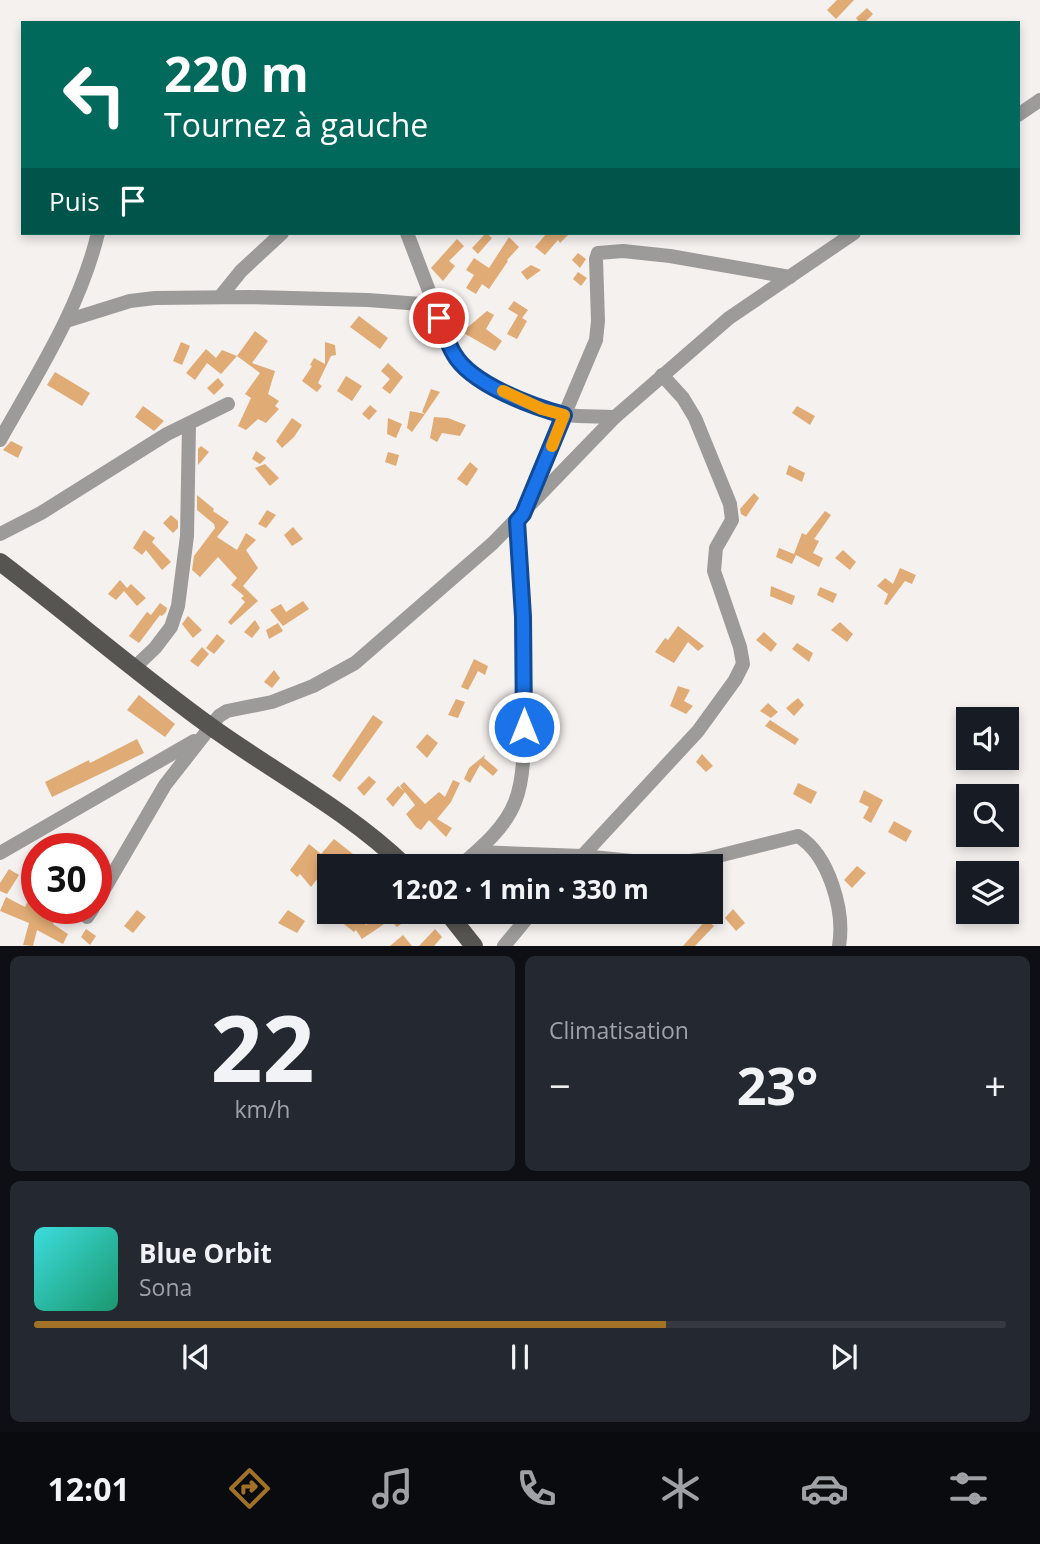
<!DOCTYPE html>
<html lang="fr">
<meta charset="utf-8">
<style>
body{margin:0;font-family:"Open Sans",sans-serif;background:#242831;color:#f1f3f6;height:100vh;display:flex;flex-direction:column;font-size:26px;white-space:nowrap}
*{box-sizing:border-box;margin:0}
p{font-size:23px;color:#9ea1a6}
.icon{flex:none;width:38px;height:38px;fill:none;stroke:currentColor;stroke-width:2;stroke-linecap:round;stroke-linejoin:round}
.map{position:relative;height:946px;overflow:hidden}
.details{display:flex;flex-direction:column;gap:10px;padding:10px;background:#0d0f14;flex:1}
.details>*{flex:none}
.hud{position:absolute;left:21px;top:21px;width:999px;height:214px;border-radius:0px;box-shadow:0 4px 10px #0003;background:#00695c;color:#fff;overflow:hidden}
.controls{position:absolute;left:956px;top:707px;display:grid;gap:14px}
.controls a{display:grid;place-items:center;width:63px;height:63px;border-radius:0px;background:#171b24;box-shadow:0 4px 10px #0003;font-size:35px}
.speed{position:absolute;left:21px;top:833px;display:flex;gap:14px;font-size:35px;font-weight:700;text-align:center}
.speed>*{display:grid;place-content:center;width:91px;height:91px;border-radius:50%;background:#171b24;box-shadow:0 4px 10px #0003;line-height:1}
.speed .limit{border:10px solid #d22;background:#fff;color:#111}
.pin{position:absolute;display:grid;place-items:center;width:60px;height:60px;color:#fff;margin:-30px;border:4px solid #fff;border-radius:50%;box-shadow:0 2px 7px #0007}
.me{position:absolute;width:77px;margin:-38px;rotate:0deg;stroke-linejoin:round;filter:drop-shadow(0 0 5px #0008)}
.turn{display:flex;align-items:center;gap:24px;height:147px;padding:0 28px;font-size:32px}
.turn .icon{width:91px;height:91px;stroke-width:2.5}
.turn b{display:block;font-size:49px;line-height:60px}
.then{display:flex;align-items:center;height:66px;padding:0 28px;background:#0003;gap:14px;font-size:26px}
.big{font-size:52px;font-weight:700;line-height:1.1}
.details .widget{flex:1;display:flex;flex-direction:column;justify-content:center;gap:10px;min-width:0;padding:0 24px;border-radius:10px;background:#242831}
.details .dial{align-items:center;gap:0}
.dial b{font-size:91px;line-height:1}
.song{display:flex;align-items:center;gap:21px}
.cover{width:84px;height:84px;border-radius:10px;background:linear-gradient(135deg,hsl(180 70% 55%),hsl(160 70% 35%))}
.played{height:7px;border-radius:4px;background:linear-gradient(90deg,#a17125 65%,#363941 65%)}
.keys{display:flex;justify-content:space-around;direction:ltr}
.heat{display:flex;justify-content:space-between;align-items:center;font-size:38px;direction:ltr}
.details .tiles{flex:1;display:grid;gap:10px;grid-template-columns:1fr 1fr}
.widget:last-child{grid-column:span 2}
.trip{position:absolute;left:317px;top:854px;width:406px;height:70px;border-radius:0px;background:#171b24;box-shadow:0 4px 10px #0003;font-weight:700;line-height:70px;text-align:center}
.menu{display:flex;height:112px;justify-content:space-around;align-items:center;background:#090b0e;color:#9ea1a6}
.menu .icon{width:49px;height:49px}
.menu .selected{color:#a17125}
.menu b{font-size:32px;color:#f1f3f6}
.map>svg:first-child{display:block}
.building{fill:#e1ab75}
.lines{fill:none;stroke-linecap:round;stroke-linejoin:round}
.minor{stroke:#9c9b9a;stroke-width:14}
.major{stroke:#565552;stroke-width:18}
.route-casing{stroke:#114b97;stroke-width:18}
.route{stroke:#1a73e8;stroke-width:12}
.slow{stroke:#f59e0b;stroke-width:12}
</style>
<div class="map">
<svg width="1040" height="946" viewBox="0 0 1040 946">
<rect width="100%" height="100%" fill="#f5f1ef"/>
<g class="building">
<path d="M 837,0 L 854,0 L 836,19 L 827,10 Z"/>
<path d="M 867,8 L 873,14 L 864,23 L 860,23 L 856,18 Z"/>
<path d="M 486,233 L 492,238 L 478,254 L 472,248 Z"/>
<path d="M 547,233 L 570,233 L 560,243 L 558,240 L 545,255 L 535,247 Z"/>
<path d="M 509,237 L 519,247 L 507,260 L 508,261 L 489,289 L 482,284 L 476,294 L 466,288 L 474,275 L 466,270 L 474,258 L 489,268 Z"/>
<path d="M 457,239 L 464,246 L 449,261 L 455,266 L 443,281 L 431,268 Z"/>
<path d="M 578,253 L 586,259 L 580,268 L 572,260 Z"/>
<path d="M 531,265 L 541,270 L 527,280 L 521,272 Z"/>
<path d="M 578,272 L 587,278 L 581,286 L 573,279 Z"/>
<path d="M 514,301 L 528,310 L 522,318 L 527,321 L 517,339 L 507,334 L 518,315 L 508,309 Z"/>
<path d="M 487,311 L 494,315 L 486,329 L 502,341 L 495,351 L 462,332 Z"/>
<path d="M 359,316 L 388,338 L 380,349 L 350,327 Z"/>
<path d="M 255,331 L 268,341 L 252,363 L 275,371 L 268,394 L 279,401 L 275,406 L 279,409 L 266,423 L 258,419 L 246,430 L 238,426 L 251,398 L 245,394 L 260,373 L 237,356 Z"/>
<path d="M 181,342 L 190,346 L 182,365 L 173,361 Z"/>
<path d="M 325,342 L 335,345 L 336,355 L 331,356 L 318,383 L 322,386 L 317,392 L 302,381 L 312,366 L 310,365 L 314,358 L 325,364 Z"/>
<path d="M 206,349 L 216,358 L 222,350 L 237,356 L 221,374 L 207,363 L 195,380 L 186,373 Z"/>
<path d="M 388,363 L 403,377 L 390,394 L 382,388 L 390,379 L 381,371 Z"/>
<path d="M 55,372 L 90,393 L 82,406 L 47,385 Z"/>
<path d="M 346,376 L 362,386 L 352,401 L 337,391 Z"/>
<path d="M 218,378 L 224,385 L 214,395 L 207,388 Z"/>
<path d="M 431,389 L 440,392 L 425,414 L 422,412 Z"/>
<path d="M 370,405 L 377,411 L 369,420 L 362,414 Z"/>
<path d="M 143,406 L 164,421 L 154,431 L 135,417 Z"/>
<path d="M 797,406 L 815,416 L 810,425 L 792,413 Z"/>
<path d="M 410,411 L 425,414 L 412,432 L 407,428 Z"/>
<path d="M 434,417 L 448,418 L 466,425 L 460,436 L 442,433 L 437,442 L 430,438 Z"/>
<path d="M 292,418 L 302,425 L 294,437 L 282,448 L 276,441 Z"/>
<path d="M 388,418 L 402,424 L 396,438 L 387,434 Z"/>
<path d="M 11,441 L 23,447 L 18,458 L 3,450 Z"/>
<path d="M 201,446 L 209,452 L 198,465 L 198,449 Z"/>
<path d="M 256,451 L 266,458 L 260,464 L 252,459 Z"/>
<path d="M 388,452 L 399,455 L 396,466 L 385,462 Z"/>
<path d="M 470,462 L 478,469 L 467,486 L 457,479 Z"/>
<path d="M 265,464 L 279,478 L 270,486 L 255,468 Z"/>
<path d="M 789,465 L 805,473 L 802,482 L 786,474 Z"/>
<path d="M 754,493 L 759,498 L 746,517 L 741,514 L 740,509 Z"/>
<path d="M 197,495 L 214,509 L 213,511 L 229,522 L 217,537 L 237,550 L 246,533 L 256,540 L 246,550 L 258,568 L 243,586 L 258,601 L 231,625 L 228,622 L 245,602 L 241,598 L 244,596 L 231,585 L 237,578 L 218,557 L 200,577 L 192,570 L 194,556 L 215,528 L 214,524 L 197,510 Z"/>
<path d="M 267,510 L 276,515 L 266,528 L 258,524 Z"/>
<path d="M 825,511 L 831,515 L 814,539 L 819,541 L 813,553 L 823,558 L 819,567 L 796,555 L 792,564 L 776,557 L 779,548 L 794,554 L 802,533 L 806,535 Z"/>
<path d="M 171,515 L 178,521 L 178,528 L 173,533 L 163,523 Z"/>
<path d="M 293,527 L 303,539 L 292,546 L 284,535 Z"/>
<path d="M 144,530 L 155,538 L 152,542 L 171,562 L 162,570 L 146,550 L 142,555 L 133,548 Z"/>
<path d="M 843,550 L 856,562 L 850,570 L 835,558 Z"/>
<path d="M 900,568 L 916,575 L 912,584 L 905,581 L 887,605 L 884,604 L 888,594 L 877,586 L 885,578 L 893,584 Z"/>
<path d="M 120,580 L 127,588 L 131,584 L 146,598 L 137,606 L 124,591 L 116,600 L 108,594 Z"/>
<path d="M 771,586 L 795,596 L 792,605 L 770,596 Z"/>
<path d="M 820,587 L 837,594 L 833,603 L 817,595 Z"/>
<path d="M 303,601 L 309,609 L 283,626 L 270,610 L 281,604 L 286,612 Z"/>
<path d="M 160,603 L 167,608 L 166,612 L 162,616 L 160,615 L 139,643 L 129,636 L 147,612 L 151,615 Z"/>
<path d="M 188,616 L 202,630 L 193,638 L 182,624 Z"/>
<path d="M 255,620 L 260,628 L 252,638 L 244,632 Z"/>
<path d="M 840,622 L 853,634 L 847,642 L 831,630 Z"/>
<path d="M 278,623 L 283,631 L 269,639 L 266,630 Z"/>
<path d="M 678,626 L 704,646 L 698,651 L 688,642 L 674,663 L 655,652 L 665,638 L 668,640 Z"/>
<path d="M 764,632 L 777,644 L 771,652 L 756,640 Z"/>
<path d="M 217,634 L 225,641 L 214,654 L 206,648 Z"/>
<path d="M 797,643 L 813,653 L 809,662 L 792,649 Z"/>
<path d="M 202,647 L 209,654 L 198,667 L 190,661 Z"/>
<path d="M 474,659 L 488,666 L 485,675 L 478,671 L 468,690 L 461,687 Z"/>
<path d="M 274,670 L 280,678 L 272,688 L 264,682 Z"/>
<path d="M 678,686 L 690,690 L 684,701 L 693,706 L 686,714 L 670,706 Z"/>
<path d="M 139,695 L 175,724 L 165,737 L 127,710 Z"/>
<path d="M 798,698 L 804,705 L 794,716 L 786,708 Z"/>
<path d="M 456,699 L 465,702 L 458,718 L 448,715 Z"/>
<path d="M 768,703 L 778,712 L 771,718 L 760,711 Z"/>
<path d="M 373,715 L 383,722 L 340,782 L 332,776 Z"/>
<path d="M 770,720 L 799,739 L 795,745 L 765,726 Z"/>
<path d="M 427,734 L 438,743 L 427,758 L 416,747 Z"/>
<path d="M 137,739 L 144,753 L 52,797 L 45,782 L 89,760 L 90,763 Z"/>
<path d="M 702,754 L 713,766 L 706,772 L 696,762 Z"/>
<path d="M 485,755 L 484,758 L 498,770 L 493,776 L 480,765 L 470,783 L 464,779 L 469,768 Z"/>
<path d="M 369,776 L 376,782 L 364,796 L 357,788 Z"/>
<path d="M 453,780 L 460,783 L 451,802 L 437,819 L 452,828 L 446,837 L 429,820 L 421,830 L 416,827 L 406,814 L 415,805 L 405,792 L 393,807 L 386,799 L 398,786 L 404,791 L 400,786 L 404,782 L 425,804 L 439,792 L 445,797 Z"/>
<path d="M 798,783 L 817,792 L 811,804 L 793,794 Z"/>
<path d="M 864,790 L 883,800 L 871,823 L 863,818 L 869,807 L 859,802 Z"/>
<path d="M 894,821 L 912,831 L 906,842 L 888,832 Z"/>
<path d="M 334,839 L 358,858 L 351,866 L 329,866 L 329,874 L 325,869 L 311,887 L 300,874 L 297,877 L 290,870 L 309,844 L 321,854 Z"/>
<path d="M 857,866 L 866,873 L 852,888 L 844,880 Z"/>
<path d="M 9,869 L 19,875 L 7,894 L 0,891 L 0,883 Z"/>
<path d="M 6,897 L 25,907 L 29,899 L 37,902 L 37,908 L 63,908 L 53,924 L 68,934 L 63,944 L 37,930 L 33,946 L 23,945 L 29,923 L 0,911 Z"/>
<path d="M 733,909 L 745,923 L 736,931 L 725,918 Z"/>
<path d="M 137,910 L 146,917 L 133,933 L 124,926 Z"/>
<path d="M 288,910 L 305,921 L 297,933 L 278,923 Z"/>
<path d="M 340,912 L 349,920 L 360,915 L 366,925 L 384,914 L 382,912 L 418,912 L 397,927 L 390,920 L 362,939 L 356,930 L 354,932 L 335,917 Z"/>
<path d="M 706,920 L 714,926 L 695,946 L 683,946 Z"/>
<path d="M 86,929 L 96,936 L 90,945 L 81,937 Z"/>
<path d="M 435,929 L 442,937 L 434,946 L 419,946 Z"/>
<path d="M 403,935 L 412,946 L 390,946 Z"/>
</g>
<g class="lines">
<g class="minor">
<path d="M 1018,115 L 1040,100"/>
<path d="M 407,233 L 453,354 C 475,381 530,411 566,415 C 582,417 599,416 615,417"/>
<path d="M 220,297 L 241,271 L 282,233"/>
<path d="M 66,321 L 130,301 L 155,298 L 249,297 L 368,300 L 434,305"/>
<path d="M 0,440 C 37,374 80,308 98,233"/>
<path d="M 525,508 L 596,340 L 598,321 L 596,259 L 598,253 L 623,251 L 670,256 L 790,277"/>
<path d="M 0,534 L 41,513 L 167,434 L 228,404"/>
<path d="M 135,667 L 155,648 L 171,627 L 178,606 L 187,536 L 189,424"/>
<path d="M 477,852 L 582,856 L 652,863 L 682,862 L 706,859 L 798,836 C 829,855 845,911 839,946"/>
<path d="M 0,853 L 194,741"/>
<path d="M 460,866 C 481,848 505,828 515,802 C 526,775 524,731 524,702 C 523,641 522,581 517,521"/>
<path d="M 573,866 L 698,731 L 735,680 L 743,664 L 740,647 L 714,571 L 716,548 L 732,520 L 730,504 L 695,418 L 683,398 L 662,375"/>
<path d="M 96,903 L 165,785 L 219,716 L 227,711 L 272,702 L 313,686 L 355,663 L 493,543 L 615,417 L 729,318 L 854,233"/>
<path d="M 87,917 L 93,908"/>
<path d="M 504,946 L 532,912"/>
</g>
<g class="major">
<path d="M 0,562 C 71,616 138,674 210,726 C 275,773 347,810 405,866"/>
<path d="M 447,912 L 474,946"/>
</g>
</g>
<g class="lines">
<g class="route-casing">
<path id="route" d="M 439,318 C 444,329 447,343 454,354 C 471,384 531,406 564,415 L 523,514 L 517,521 L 523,617 L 524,727"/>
</g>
<use href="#route" class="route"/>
<path class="slow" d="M 503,391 L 542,409 L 564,415 L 552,446"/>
</g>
</svg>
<div class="controls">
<a><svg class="icon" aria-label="sound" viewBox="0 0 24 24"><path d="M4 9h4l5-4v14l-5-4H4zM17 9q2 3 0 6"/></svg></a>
<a><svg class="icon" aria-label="search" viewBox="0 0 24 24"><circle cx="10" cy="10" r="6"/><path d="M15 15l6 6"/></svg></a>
<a><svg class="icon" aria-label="layers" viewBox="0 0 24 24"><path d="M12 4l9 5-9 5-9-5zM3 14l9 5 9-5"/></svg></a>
</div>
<div class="speed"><div class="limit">30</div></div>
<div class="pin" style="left:439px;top:318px;background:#d93025"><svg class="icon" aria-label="arrive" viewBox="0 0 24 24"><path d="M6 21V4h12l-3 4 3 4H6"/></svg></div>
<svg class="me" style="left:524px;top:727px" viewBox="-20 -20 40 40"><circle r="17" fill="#1a73e8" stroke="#fff" stroke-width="3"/><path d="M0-11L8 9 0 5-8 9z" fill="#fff"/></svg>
<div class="trip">12:02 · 1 min · 330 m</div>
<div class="hud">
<div class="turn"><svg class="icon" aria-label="left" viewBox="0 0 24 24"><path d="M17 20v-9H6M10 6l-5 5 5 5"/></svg><div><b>220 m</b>Tournez à gauche</div></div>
<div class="then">Puis<svg class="icon" aria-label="arrive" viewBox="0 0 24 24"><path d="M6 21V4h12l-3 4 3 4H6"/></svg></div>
</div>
</div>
<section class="details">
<div class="tiles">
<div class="widget dial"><b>22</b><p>km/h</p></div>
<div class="widget"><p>Climatisation</p>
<div class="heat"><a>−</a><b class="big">23°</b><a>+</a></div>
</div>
<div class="widget">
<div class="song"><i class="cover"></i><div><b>Blue Orbit</b><p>Sona</p></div></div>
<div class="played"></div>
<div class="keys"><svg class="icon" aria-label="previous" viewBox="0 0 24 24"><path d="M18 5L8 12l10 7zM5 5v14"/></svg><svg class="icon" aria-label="pause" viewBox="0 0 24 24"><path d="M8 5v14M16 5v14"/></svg><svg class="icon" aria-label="next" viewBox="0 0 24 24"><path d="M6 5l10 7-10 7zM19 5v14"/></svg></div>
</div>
</div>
</section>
<nav class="menu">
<b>12:01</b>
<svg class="icon selected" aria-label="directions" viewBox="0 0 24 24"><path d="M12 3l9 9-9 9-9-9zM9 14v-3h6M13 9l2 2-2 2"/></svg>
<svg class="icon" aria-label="music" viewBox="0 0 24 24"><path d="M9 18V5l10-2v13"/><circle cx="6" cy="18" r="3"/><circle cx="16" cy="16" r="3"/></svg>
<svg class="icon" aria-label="phone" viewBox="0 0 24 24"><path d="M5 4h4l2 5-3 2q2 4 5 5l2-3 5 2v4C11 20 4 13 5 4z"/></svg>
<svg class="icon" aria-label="climate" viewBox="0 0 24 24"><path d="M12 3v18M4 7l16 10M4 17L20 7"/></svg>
<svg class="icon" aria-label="car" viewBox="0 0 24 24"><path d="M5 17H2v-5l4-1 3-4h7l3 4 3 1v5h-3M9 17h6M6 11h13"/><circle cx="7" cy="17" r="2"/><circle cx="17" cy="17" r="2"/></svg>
<svg class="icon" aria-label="filters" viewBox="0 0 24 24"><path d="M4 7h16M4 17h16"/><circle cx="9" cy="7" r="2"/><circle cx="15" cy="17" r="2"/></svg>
</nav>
